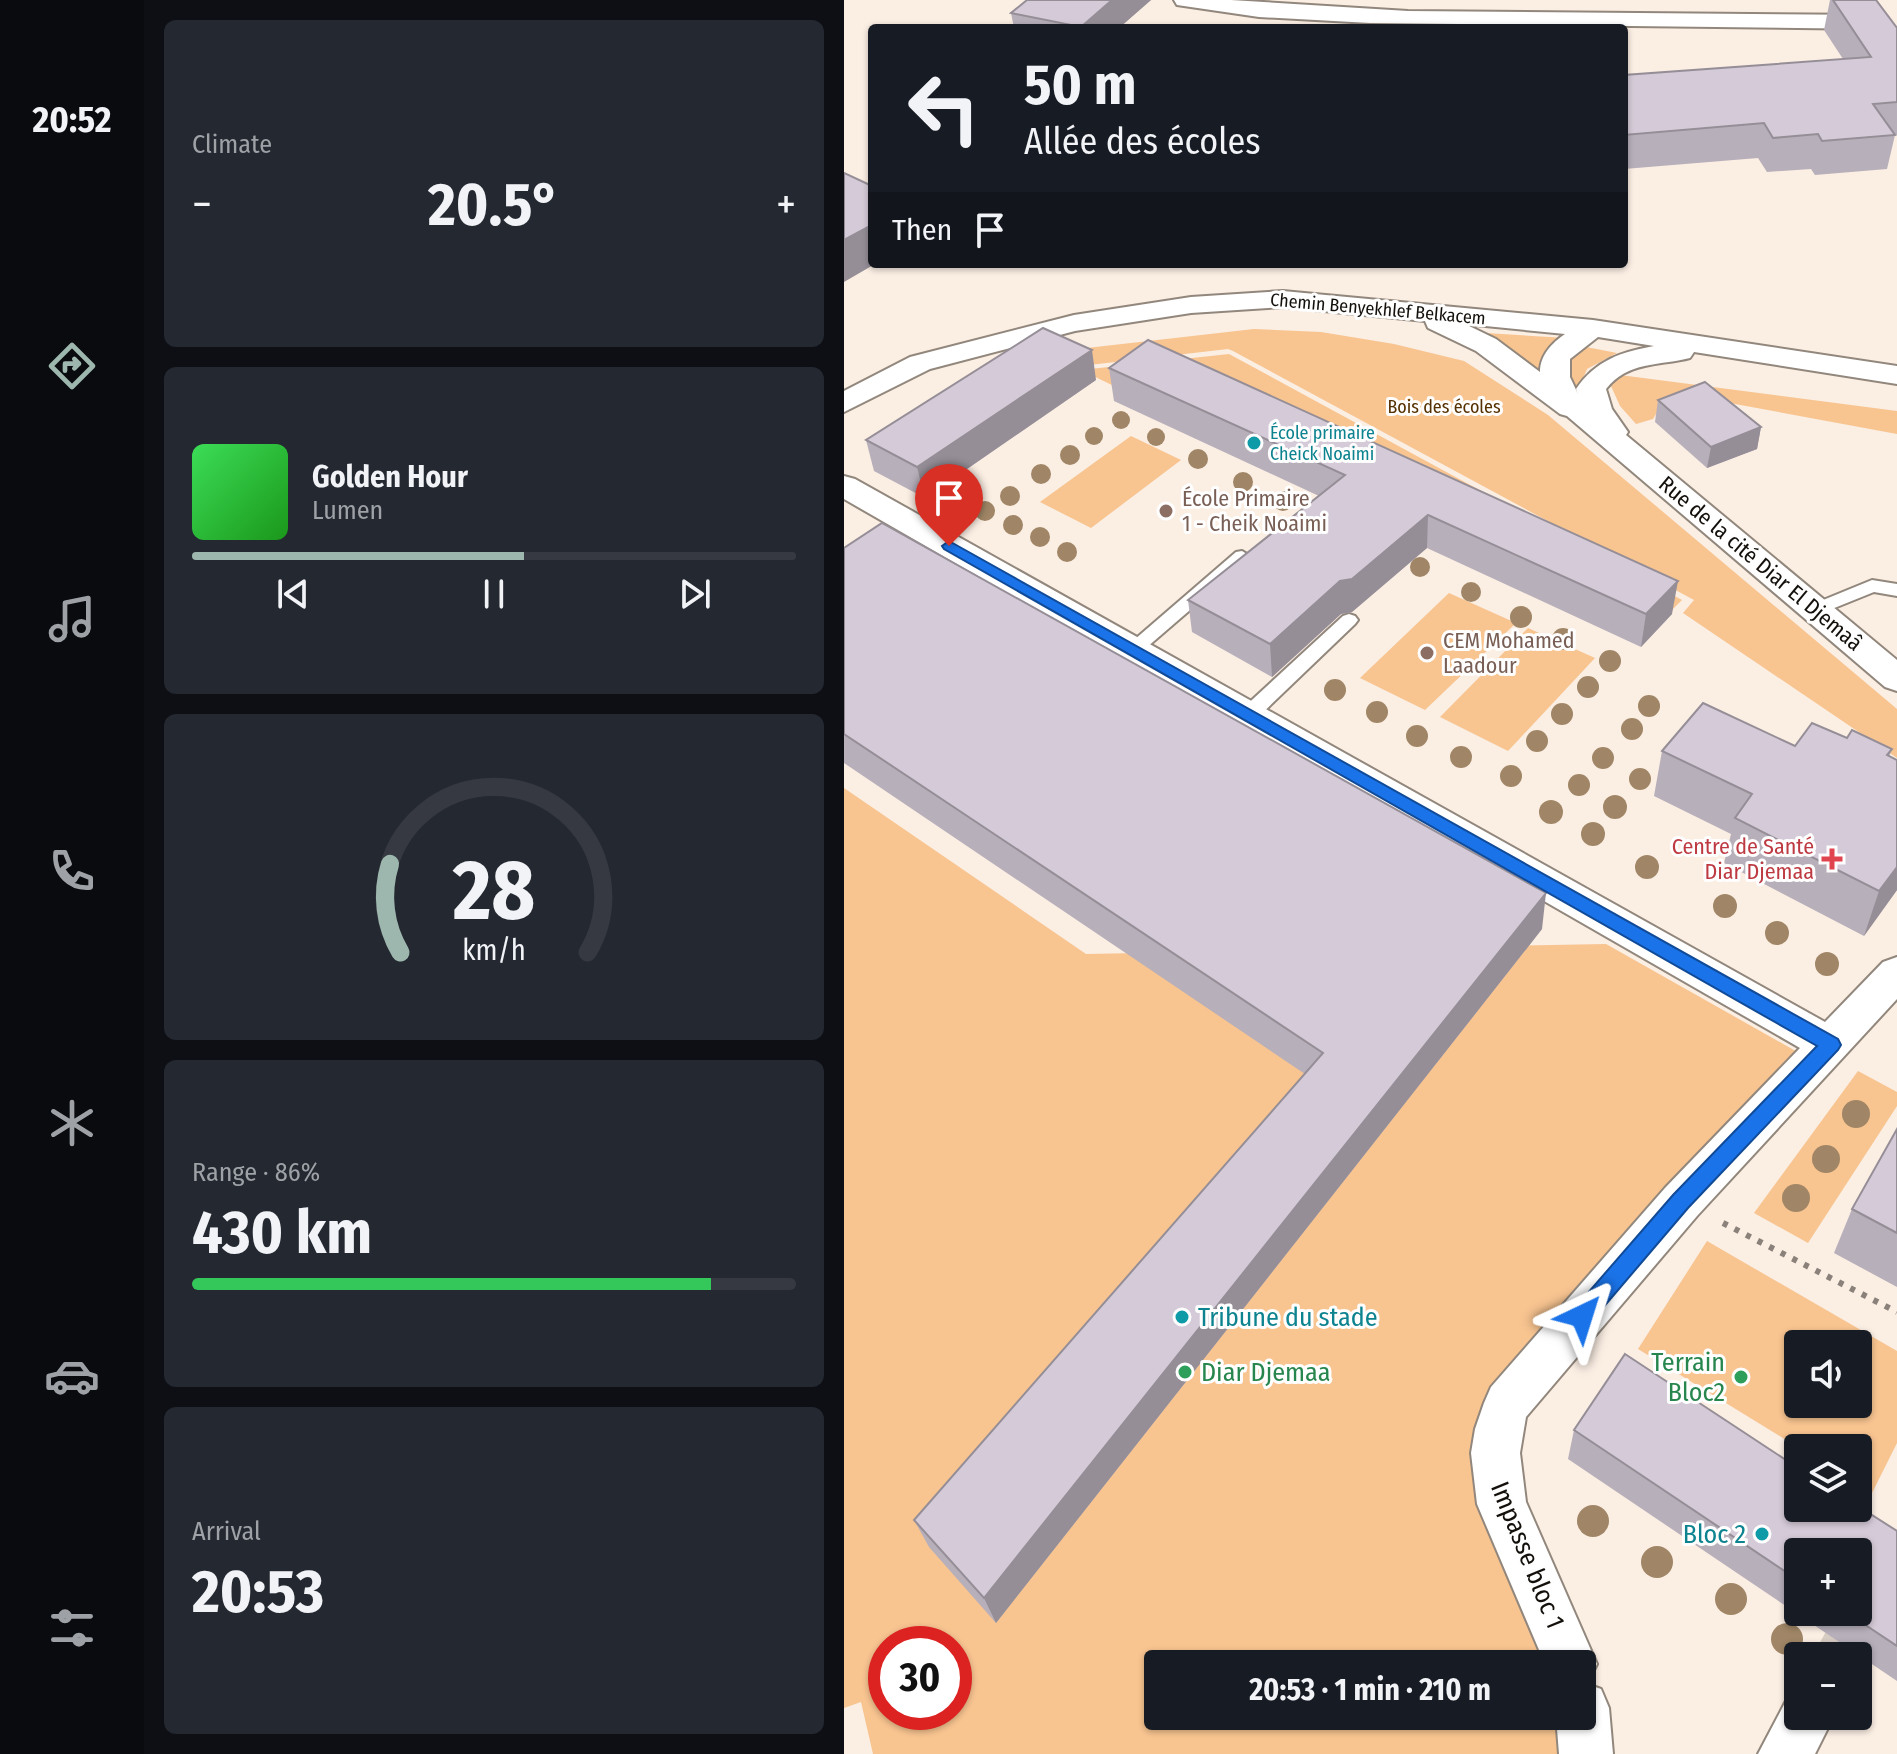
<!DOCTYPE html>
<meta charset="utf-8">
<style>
body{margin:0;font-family:"Fira Sans Condensed",sans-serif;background:#242831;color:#f1f3f6;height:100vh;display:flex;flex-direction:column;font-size:30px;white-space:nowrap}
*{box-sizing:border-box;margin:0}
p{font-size:26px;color:#9ea1a6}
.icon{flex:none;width:44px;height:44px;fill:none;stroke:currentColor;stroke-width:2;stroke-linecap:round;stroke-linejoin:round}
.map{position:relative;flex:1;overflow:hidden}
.drawer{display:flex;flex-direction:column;gap:20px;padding:20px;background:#0d0f14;width:700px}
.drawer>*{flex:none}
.hud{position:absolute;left:24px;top:24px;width:760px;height:244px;border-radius:8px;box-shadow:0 2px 6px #0004;background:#171b24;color:#f1f3f6;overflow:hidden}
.fabs{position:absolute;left:940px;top:1330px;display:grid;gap:16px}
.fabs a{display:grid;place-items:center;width:88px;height:88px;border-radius:8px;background:#171b24;box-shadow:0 2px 6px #0004;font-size:40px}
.speed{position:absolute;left:24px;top:1626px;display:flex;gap:16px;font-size:40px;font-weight:700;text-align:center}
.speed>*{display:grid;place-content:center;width:104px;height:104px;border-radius:50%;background:#171b24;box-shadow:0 2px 6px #0004;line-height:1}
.speed .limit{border:12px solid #d22;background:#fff;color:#111}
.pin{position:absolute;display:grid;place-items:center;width:68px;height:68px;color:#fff;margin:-82px -34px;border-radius:50% 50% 50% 0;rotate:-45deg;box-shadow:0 0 8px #0007}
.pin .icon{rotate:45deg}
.me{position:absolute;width:88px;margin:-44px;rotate:41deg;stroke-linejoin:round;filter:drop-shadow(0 0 6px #0008)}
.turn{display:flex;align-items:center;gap:28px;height:168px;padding:0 24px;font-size:36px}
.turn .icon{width:104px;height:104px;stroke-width:2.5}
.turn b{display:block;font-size:56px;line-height:68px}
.then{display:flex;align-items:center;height:76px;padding:0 24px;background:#0003;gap:16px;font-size:30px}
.big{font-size:60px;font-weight:700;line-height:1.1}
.drawer .card{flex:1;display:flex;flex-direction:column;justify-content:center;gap:12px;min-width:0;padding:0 28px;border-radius:12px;background:#242831}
.drawer .dial{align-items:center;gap:0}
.dial svg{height:208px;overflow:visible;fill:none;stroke:#363941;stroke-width:7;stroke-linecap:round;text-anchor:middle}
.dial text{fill:#f1f3f6;stroke:none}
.song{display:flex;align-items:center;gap:24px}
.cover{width:96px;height:96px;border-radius:12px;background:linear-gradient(135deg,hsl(130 70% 55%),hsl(120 70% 35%))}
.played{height:8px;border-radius:4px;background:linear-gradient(90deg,#9db7ae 55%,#363941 55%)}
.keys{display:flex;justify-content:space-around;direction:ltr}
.heat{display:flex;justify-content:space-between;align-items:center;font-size:44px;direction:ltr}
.charge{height:12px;border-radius:6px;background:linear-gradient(90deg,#34c759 86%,#363941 0)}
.trip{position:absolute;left:300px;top:1650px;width:452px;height:80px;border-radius:8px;background:#171b24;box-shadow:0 2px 6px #0004;font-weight:700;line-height:80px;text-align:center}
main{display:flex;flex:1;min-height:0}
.dock{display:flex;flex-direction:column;width:144px;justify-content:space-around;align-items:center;background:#090b0e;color:#9ea1a6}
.dock .icon{width:56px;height:56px}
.dock .selected{color:#9db7ae}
.dock b{font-size:36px;color:#f1f3f6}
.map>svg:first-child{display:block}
.green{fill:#f8c490;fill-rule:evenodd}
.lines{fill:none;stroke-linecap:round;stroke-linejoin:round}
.minor-tunnel{stroke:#d8cdc3;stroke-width:48;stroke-dasharray:48 24;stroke-linecap:butt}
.service-casing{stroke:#92877c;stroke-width:4}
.minor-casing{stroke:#92877c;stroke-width:4}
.path{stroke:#8a817a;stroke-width:6;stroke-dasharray:5 8;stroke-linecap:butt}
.service{fill:#fff;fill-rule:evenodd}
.minor{fill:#fff;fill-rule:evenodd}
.tree{fill:#a08666}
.wall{fill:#b7afba;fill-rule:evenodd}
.shaded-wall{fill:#958e97}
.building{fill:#d5cbd8;stroke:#958e97;stroke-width:2}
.route{fill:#1a73e8;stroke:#114b97;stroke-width:2}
.culture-dot{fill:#0f9aa8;stroke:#fefefe;stroke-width:3}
.education-dot{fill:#8d6e63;stroke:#fefefe;stroke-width:3}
.health-dot{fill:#e0444e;stroke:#fefefe;stroke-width:3}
.leisure-dot{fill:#2e9e5b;stroke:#fefefe;stroke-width:3}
.labels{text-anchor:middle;stroke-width:6;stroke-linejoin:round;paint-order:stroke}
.far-street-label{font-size:18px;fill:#130f0b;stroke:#fefefe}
.far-park-label{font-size:18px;fill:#553000;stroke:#fefefe}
.far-culture-label{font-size:18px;fill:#0d838f;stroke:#fefefe;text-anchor:start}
.education-label{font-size:22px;fill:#785e54;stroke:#fefefe;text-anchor:start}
.street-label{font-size:22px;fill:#130f0b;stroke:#fefefe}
.health-label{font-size:22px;fill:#be3a42;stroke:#fefefe;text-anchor:end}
.near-culture-label{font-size:26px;fill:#0d838f;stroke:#fefefe;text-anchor:start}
.near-leisure-label{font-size:26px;fill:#27864d;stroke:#fefefe;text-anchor:end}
.near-street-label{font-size:26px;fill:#130f0b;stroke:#fefefe}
</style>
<main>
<nav class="dock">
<b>20:52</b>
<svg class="icon selected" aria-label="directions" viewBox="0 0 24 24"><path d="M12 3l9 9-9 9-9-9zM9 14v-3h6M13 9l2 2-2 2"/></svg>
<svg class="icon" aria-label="music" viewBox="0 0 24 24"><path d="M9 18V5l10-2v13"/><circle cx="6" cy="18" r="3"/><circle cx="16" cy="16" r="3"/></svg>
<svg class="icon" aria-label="phone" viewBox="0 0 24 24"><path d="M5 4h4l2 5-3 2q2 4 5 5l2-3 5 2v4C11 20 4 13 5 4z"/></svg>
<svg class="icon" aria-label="climate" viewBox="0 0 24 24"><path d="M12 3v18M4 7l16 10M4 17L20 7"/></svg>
<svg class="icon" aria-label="car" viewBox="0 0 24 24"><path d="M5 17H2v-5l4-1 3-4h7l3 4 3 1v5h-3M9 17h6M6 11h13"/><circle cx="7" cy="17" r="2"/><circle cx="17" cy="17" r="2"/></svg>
<svg class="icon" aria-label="filters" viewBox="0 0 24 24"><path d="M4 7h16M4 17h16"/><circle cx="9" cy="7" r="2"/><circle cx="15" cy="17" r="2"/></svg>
</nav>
<section class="drawer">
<div class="card"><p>Climate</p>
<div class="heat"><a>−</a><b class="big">20.5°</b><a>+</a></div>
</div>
<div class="card">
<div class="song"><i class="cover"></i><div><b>Golden Hour</b><p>Lumen</p></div></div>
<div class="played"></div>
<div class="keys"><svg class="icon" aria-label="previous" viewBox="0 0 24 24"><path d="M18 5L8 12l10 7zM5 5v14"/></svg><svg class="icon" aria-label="pause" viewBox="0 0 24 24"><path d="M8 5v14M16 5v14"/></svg><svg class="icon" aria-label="next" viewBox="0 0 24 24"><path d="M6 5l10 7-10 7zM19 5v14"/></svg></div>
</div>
<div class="card dial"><svg viewBox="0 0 100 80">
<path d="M14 69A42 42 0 1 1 86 69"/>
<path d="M14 69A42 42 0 0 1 10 35" stroke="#9db7ae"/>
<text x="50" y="56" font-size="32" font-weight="700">28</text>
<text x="50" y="72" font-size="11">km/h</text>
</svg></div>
<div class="card"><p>Range · 86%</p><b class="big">430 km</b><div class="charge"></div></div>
<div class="card"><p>Arrival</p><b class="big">20:53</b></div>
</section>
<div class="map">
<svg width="1053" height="1754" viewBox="0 0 1053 1754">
<rect width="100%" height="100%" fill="#fbeee3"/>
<g class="green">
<path d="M 410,329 L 477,332 L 550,344 L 620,361 L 704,415 L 1053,709 L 1053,758 L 839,613 L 850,600 L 389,351 L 384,349 L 245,365 L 234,349 Z"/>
<path d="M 642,333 L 722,338 C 695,350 695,355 702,383 L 677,357 Z"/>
<path d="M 737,346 L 773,353 L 743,369 L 733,393 L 724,379 L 721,361 Z"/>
<path d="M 385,354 L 838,600 L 828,610 L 276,389 L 237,370 Z"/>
<path d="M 776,375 L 1053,411 L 1053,434 L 853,397 L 818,404 L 809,419 L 792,424 L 776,406 L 767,386 Z"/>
<path d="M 287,436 L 337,460 L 247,528 L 196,502 Z"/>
<path d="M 605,593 L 672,623 L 581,710 L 516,678 Z"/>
<path d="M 684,628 L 751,658 L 664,751 L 596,717 Z"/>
<path d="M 0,788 L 242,954 L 762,944 L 964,1058 L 643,1432 L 704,1664 L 314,1664 L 314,1716 L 718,1716 L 728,1754 L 29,1754 L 17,1702 L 0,1708 ZM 42,1644 L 110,1644 L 110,1712 L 42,1712 Z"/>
<path d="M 1014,1071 L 1053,1092 L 1053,1106 L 964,1243 L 910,1213 Z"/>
<path d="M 863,1241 L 1053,1351 L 1053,1443 L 1028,1493 L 1014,1484 L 1014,1448 L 955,1448 L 794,1349 ZM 954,1344 L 1014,1344 L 1014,1404 L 954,1404 Z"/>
</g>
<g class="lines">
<path class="minor-tunnel" d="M 996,1656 L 1053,1551"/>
<g class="service-casing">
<g id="service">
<path d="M 398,551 L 406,556 L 404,560 L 295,654 L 283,654 L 280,650 L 283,646 L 392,552 Z"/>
<path d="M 1028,580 L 1053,584 L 1053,596 L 1030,592 L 973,615 L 964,609 L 967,605 Z"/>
<path d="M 505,614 L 511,616 L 514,620 L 511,624 L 411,720 L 397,720 L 395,715 L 397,710 L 499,616 Z"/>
</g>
</g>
<g class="minor-casing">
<g id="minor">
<path d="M 330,0 L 387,0 L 564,11 L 1033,15 L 1044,22 L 1033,29 L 526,23 L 415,17 L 333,5 Z"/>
<path d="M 439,291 L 749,320 L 1053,366 L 1053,384 L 850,352 L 846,358 C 815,366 784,361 762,389 L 768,409 L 784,432 L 782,435 L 1053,660 L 1053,691 L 1041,687 L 723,416 L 716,414 L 632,351 L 584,328 L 581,321 L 439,307 L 347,313 L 231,331 L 86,369 L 0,412 L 0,391 L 66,357 L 230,315 L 347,297 ZM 621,324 L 721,334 C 708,343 696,355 696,372 L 652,339 ZM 754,337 L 810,346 C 777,352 752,360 732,389 L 734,394 L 726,377 L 726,359 Z"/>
<path d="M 0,476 L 11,479 L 981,1022 L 1039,962 L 1053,957 L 1053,999 L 853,1216 L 682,1417 L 676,1453 L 682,1502 L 753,1664 L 743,1684 L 757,1689 L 765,1708 L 769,1754 L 715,1754 L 712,1716 L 738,1716 L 738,1664 L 701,1664 L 633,1504 L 627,1453 L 631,1429 L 640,1403 L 647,1387 L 821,1188 L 956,1048 L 0,499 Z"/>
<path d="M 954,1693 L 954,1716 L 990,1716 L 971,1754 L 914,1754 L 944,1697 Z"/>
</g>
</g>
<path class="path" d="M 879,1223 L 1053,1312"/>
<use href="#service" class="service"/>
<use href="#minor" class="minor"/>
</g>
<g class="tree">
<circle cx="277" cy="420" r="9"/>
<circle cx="250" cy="436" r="9"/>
<circle cx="312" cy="437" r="9"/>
<circle cx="226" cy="455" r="10"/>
<circle cx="354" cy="459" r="10"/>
<circle cx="197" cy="474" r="10"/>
<circle cx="399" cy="482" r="10"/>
<circle cx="166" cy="496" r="10"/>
<circle cx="439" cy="501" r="10"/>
<circle cx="141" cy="511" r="10"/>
<circle cx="169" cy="525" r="10"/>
<circle cx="196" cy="537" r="10"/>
<circle cx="223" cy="552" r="10"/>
<circle cx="576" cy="567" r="10"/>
<circle cx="627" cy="592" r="10"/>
<circle cx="677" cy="617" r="11"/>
<circle cx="719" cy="639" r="11"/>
<circle cx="766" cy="661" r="11"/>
<circle cx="744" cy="687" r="11"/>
<circle cx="491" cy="690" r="11"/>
<circle cx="805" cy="706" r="11"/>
<circle cx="533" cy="712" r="11"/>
<circle cx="718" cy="714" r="11"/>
<circle cx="788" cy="729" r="11"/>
<circle cx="573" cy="736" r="11"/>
<circle cx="693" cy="741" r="11"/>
<circle cx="617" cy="757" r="11"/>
<circle cx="759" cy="758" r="11"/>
<circle cx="667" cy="776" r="11"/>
<circle cx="796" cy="779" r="11"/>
<circle cx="735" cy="785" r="11"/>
<circle cx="771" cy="807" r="12"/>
<circle cx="707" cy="812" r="12"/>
<circle cx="749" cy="834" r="12"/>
<circle cx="803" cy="867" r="12"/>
<circle cx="881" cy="906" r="12"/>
<circle cx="933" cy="933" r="12"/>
<circle cx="983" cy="964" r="12"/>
<circle cx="1012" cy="1114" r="14"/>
<circle cx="982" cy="1159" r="14"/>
<circle cx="952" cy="1198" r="14"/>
<circle cx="749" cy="1521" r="16"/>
<circle cx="813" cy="1562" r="16"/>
<circle cx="887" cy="1599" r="16"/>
<circle cx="943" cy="1639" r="16"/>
</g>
<g class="wall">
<path d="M 183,0 L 307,0 L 275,28 L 170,28 L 167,13 Z"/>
<path d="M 986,0 L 1032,0 L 1053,28 L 1053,135 L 1051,135 L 1043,169 L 971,175 L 967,169 L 923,172 L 914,158 L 780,169 L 780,75 L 999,59 L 980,30 Z"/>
<path d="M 265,368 L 828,614 L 797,647 L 583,548 L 508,612 L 497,614 L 428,677 L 348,632 L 344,600 L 475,496 L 270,401 Z"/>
<path d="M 252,380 L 81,498 L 30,471 L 22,440 Z"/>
<path d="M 814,400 L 917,427 L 913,449 L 863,468 L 811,422 Z"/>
<path d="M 0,548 L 698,929 L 152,1623 L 85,1547 L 70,1520 L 461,1074 L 0,763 Z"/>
<path d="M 951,746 L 1048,749 L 1045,757 L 1053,890 L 1020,936 L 880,863 L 887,834 L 810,796 L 818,751 Z"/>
<path d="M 1053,1129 L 1053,1287 L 990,1253 L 1008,1209 Z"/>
<path d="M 730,1430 L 954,1468 L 1053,1531 L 1053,1681 L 724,1459 ZM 954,1552 L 1014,1612 L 954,1612 Z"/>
</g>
<g class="shaded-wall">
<path d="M 268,0 L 307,0 L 275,28 L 237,28 Z"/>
<path d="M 28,225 L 28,264 L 31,264 L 0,282 L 0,240 Z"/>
<path d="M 248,350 L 252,380 L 81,498 L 73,467 Z"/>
<path d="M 917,427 L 913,449 L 863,468 L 867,447 Z"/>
<path d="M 584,515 L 583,548 L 508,612 L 497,614 L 428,677 L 426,644 L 496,581 Z"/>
<path d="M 834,581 L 828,614 L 797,647 L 802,614 Z"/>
<path d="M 1053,867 L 1053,890 L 1020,936 L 1035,891 Z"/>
<path d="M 702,893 L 698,929 L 152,1623 L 140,1598 Z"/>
</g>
<g class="building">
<path d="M 183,0 L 268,0 L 237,27 L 167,13 Z"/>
<path d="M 989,0 L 1032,0 L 1053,28 L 1053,102 L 1029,104 L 1051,135 L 978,141 L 974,134 L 929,138 L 920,123 L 780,135 L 780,75 L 1027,57 Z"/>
<path d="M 0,173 L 28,186 L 28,225 L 0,240 Z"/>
<path d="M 199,328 L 248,350 L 73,467 L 22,440 Z"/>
<path d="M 304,340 L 834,581 L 802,614 L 584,515 L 508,579 L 496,581 L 426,644 L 344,600 L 501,475 L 265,368 Z"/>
<path d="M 861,382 L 917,427 L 867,447 L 814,400 Z"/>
<path d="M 38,523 L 702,893 L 140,1598 L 70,1520 L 479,1053 L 0,734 L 0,548 Z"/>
<path d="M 859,703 L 951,746 L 968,723 L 1003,738 L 1008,730 L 1048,749 L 1043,755 L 1053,760 L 1053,867 L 1035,891 L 891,818 L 908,794 L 818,751 Z"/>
<path d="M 1053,1129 L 1053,1233 L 1008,1209 Z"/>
<path d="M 781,1354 L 954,1468 L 954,1508 L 1014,1508 L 1014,1506 L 1053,1531 L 1053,1646 L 1002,1612 L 1014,1612 L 1014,1552 L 954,1552 L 954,1580 L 730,1430 Z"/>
</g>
<path class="route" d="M 105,541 L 994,1039 L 997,1045 L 994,1050 L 844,1208 L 746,1323 L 738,1326 L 730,1323 L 727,1316 L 730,1309 L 829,1195 L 973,1046 L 100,549 L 98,546 Z"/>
<g class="culture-dot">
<circle cx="410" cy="443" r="8"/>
<circle cx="338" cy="1317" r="8"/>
<circle cx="918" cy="1534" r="8"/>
</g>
<g class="education-dot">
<circle cx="322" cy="511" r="8"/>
<circle cx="583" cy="653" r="8"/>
</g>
<path class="health-dot" d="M984 847h8v8h8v8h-8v8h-8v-8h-8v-8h8z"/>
<g class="leisure-dot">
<circle cx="341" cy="1372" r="8"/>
<circle cx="897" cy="1377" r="8"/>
</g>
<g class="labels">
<g class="far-street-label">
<text transform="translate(534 309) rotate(5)" y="6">Chemin Benyekhlef Belkacem</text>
</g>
<g class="far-park-label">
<text x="600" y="413">Bois des écoles</text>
</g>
<g class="far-culture-label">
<text x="426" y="439">École primaire<tspan x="426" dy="21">Cheick Noaimi</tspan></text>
</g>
<g class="education-label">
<text x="338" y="506">École Primaire<tspan x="338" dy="25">1 - Cheik Noaimi</tspan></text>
<text x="599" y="648">CEM Mohamed<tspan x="599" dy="25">Laadour</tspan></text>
</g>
<g class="street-label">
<text transform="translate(917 563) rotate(40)" y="8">Rue de la cité Diar El Djemaâ</text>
</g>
<g class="health-label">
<text x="970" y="854">Centre de Santé<tspan x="970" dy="25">Diar Djemaa</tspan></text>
</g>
<g class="near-culture-label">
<text x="354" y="1326">Tribune du stade</text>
<text x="902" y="1543" text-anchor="end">Bloc 2</text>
</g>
<g class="near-leisure-label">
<text x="881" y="1371">Terrain<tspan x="881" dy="30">Bloc2</tspan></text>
<text x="357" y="1381" text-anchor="start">Diar Djemaa</text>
</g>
<g class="near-street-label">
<text transform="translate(684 1555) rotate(68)" y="9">Impasse bloc 1</text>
</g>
</g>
</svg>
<div class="fabs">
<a><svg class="icon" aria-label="sound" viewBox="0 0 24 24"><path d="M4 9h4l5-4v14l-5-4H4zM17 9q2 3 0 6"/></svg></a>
<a><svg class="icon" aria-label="layers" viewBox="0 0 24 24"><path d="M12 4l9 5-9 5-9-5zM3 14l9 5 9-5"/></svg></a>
<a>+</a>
<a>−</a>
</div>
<div class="speed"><div class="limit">30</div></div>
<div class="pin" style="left:105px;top:546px;background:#d93025"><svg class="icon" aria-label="arrive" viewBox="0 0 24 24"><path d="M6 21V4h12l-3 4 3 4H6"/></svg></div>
<svg class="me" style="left:738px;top:1316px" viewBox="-20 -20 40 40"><path d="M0-17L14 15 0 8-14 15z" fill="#1a73e8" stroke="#fff" stroke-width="4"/></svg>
<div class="trip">20:53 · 1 min · 210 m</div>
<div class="hud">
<div class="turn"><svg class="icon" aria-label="left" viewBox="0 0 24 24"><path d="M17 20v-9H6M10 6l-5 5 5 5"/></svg><div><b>50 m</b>Allée des écoles</div></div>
<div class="then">Then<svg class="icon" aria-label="arrive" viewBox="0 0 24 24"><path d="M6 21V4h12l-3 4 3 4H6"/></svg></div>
</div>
</div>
</main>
